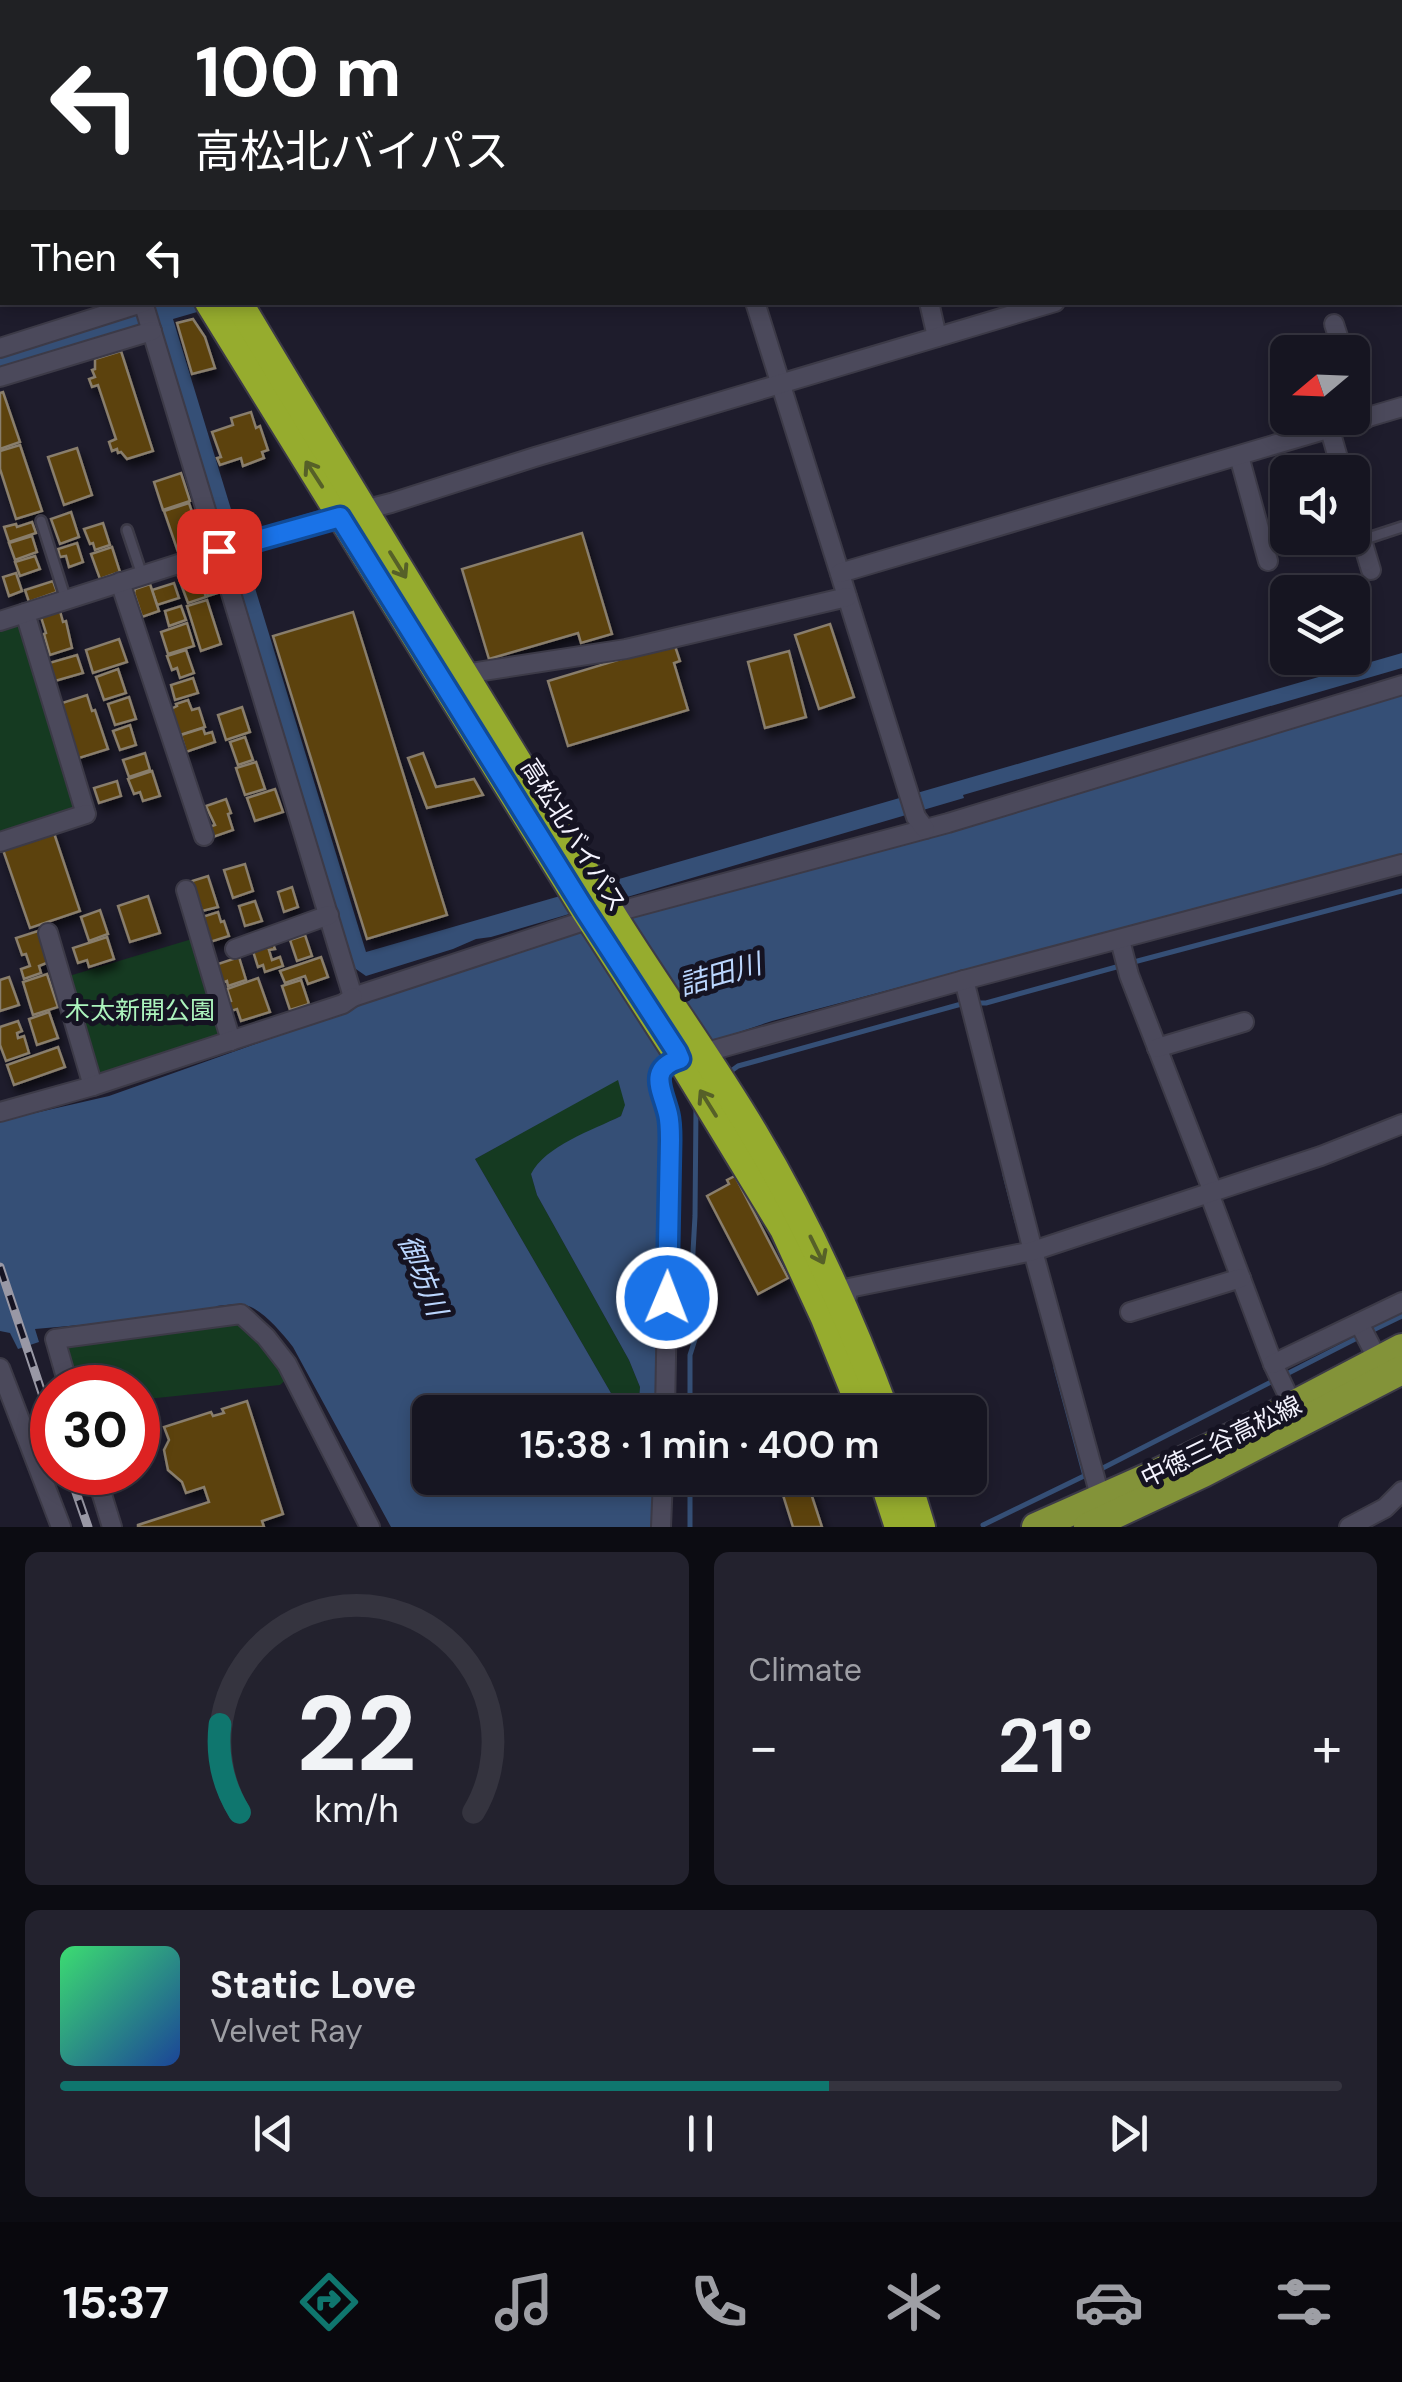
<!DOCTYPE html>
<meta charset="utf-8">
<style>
body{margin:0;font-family:"DM Sans","Noto Sans JP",sans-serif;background:#23222e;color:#f1f3f6;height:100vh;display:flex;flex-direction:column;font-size:38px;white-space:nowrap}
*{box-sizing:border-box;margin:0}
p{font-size:32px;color:#9e9fa5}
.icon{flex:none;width:55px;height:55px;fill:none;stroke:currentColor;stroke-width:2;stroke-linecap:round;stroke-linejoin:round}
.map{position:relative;height:1527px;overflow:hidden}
.side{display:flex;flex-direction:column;gap:25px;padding:25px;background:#0c0c12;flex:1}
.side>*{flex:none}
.guide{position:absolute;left:0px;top:0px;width:1402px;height:305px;box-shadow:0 5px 15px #0003,0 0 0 2px #35343f;background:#202124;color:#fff;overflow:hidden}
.needle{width:65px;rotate:251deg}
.tools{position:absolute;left:1270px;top:335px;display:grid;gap:20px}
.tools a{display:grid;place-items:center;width:100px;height:100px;border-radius:15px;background:#161521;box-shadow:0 5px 15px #0003,0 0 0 2px #35343f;font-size:50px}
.speed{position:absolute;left:30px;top:1365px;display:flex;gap:20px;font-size:50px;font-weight:700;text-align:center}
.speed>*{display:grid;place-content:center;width:130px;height:130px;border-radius:50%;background:#161521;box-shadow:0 5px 15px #0003,0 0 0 2px #35343f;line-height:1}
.speed .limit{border:15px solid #d22;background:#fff;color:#111}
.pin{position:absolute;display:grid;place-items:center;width:85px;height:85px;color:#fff;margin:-42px;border-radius:20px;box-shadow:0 5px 15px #0006}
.me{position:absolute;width:110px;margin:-55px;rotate:1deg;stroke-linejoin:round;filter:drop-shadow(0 0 8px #0008)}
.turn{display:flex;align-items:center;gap:35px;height:210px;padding:0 30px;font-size:45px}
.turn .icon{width:130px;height:130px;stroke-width:2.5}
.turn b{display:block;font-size:70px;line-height:85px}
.then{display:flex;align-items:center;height:95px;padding:0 30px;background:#0003;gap:20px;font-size:38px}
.big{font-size:75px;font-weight:600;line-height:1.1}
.side .widget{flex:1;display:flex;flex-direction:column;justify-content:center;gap:15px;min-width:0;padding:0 35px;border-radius:15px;background:#23222e}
.side .dial{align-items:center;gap:0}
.dial svg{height:260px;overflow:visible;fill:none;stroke:#35343f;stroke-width:7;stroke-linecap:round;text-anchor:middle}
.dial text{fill:#f1f3f6;stroke:none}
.song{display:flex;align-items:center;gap:30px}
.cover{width:120px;height:120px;border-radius:15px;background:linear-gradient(135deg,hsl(140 70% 55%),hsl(220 70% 35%))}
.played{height:10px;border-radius:5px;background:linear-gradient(90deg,#0f766e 60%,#35343f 60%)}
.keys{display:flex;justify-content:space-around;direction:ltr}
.heat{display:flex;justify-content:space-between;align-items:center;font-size:55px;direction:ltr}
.side .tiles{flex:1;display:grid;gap:25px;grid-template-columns:1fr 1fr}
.widget:last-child{grid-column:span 2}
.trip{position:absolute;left:412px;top:1395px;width:575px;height:100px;border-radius:15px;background:#161521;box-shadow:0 5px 15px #0003,0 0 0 2px #35343f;font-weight:600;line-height:100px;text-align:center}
.menu{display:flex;height:160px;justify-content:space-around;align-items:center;background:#09080d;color:#9e9fa5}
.menu .icon{width:70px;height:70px}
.menu .on{color:#0f766e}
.menu b{font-size:45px;color:#f1f3f6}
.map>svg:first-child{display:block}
.green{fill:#153a21}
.water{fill:#354f76}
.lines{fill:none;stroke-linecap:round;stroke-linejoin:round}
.stream{stroke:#354f76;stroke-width:5}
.building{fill:#5c4310;stroke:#897e6c;stroke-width:2.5;filter:url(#shadow)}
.service-casing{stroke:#3c3a47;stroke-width:14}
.minor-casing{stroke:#3c3a47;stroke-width:22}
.primary-casing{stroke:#3c3a47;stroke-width:32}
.trunk-casing{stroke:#3c3a47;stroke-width:32}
.service{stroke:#4b495b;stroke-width:9}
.minor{stroke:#4b495b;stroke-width:18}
.primary{stroke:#839339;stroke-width:28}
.trunk{stroke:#96ac2e;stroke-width:28}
.rail-casing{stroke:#9998a5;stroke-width:9}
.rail{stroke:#151322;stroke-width:5;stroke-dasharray:15;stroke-linecap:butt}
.oneway{stroke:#566028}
.route-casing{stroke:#114b97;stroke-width:25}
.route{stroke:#1a73e8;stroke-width:18}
.labels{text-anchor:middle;stroke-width:10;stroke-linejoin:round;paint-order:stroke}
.street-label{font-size:25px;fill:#f4f3fe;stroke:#151322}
.park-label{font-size:25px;fill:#acf4bd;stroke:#151322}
.water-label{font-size:28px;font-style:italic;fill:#bbd6fe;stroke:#151322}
</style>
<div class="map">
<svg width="1402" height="1527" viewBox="0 0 1402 1527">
<defs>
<filter id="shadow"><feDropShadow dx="4" dy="7" stdDeviation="5" flood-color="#0009"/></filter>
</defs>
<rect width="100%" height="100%" fill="#1e1c2c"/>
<g class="green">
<path d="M 21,618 L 80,812 L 0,837 L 0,625 Z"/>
<path d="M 192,939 L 222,1039 L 100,1079 L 69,976 Z"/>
<path d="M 618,1079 L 626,1105 L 621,1116 L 560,1146 L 531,1174 L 537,1195 L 629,1360 L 640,1387 L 638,1412 L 622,1412 L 475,1159 Z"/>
<path d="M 243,1323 L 289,1377 L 280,1385 L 138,1400 L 138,1388 L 75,1387 L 64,1351 L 68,1344 Z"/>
</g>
<g class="water">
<path d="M 166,302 L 228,303 L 173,319 L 366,952 L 1402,653 L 1402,668 L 963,795 L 964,798 L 491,937 L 476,939 L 453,949 L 366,976 L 353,967 L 159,325 L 0,373 L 0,353 L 153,303 L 157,305 Z"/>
<path d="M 1402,695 L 1402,854 L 772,1021 L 655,1060 C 641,1081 656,1101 663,1122 L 657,1412 L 638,1412 L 640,1387 L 629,1360 L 537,1195 L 531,1174 C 545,1146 593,1130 621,1116 L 625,1105 L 618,1080 L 475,1159 L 622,1412 L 430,1412 L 430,1478 L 655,1478 L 653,1527 L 391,1527 L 293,1347 C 282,1333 266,1314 251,1307 C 241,1302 227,1305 217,1306 L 216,1308 L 136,1320 L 35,1329 L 39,1342 L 18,1349 L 10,1333 L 0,1331 L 0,1121 L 109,1096 L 354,1009 L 355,1005 L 578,933 L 925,829 Z"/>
</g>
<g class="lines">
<g class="stream">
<path d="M 1119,2 L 1126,0"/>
<path d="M 1130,963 L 1402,891"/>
<path d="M 976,1003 L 986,1003 L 1120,966"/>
<path d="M 727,1074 L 738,1066 L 965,1003"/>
<path d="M 1005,1175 L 1017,1222"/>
<path d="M 1371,1331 L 1402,1316"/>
<path d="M 1056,1368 L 1085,1476"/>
<path d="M 690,1412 L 690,1355 L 698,1330 L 690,1306 L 695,1216 L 696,1108"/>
<path d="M 1099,1470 L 1361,1336"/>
<path d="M 983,1525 L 1084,1476"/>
<path d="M 690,1527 L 690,1478"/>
</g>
</g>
<g class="building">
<path d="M 2,55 L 2,168 L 0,161 L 0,56 Z"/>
<path d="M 193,319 L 205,337 L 215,368 L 192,374 L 177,323 Z"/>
<path d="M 121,351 L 153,451 L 127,459 L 121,452 L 118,453 L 117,449 L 112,451 L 109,442 L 116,439 L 98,385 L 92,387 L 89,379 L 95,377 L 92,370 L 95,369 L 95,359 Z"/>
<path d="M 3,392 L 20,442 L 0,449 L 0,393 Z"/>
<path d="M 251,412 L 256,428 L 260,426 L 268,450 L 262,452 L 264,458 L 243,466 L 241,458 L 220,465 L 217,458 L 221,457 L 212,432 L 233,425 L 231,418 Z"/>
<path d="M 20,445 L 42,511 L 16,519 L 0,469 L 0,451 Z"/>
<path d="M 77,448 L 92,495 L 64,505 L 48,457 Z"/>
<path d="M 181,473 L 190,501 L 163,510 L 154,482 Z"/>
<path d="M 189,503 L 204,547 L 179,555 L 164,511 Z"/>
<path d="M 71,512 L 79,537 L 60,544 L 51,519 Z"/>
<path d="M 32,522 L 36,533 L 9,542 L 4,527 L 16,524 L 17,527 Z"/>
<path d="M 103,523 L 110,545 L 95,550 L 93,543 L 90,544 L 84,529 Z"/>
<path d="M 582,533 L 612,634 L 581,643 L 578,633 L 489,659 L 462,569 Z"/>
<path d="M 32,536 L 37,552 L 15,560 L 9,543 Z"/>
<path d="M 77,543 L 83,562 L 69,567 L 66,556 L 60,557 L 58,549 Z"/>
<path d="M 112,547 L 120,572 L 100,579 L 91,554 Z"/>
<path d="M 35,556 L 40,569 L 20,576 L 15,562 Z"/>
<path d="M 212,565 L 221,592 L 208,596 L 199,569 Z"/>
<path d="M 197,570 L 206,597 L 188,603 L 178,576 Z"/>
<path d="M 16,573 L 22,591 L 9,596 L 3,577 Z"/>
<path d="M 53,581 L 57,592 L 29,602 L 25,590 Z"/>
<path d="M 174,583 L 179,598 L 157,605 L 152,590 Z"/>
<path d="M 150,584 L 159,611 L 142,617 L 134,593 L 135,589 Z"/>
<path d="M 207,600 L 221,644 L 201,651 L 187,606 Z"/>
<path d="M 181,606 L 186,620 L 169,626 L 165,611 Z"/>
<path d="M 60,611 L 63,622 L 66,621 L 72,648 L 50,655 L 44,634 L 46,633 L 41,617 Z"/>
<path d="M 353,612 L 447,915 L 367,939 L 273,636 Z"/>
<path d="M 187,623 L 194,646 L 168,654 L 161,632 Z"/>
<path d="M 830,624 L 854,697 L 819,709 L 795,635 Z"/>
<path d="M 119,639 L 127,662 L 93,673 L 86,650 Z"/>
<path d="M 674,643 L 680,661 L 674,663 L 688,710 L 568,746 L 548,681 Z"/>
<path d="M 186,650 L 194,673 L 180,678 L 177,668 L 172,670 L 167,656 Z"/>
<path d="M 789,651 L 806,717 L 765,728 L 748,662 Z"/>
<path d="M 77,655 L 83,673 L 55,681 L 49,663 Z"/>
<path d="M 118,669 L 126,693 L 104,700 L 96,677 Z"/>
<path d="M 193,678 L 198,693 L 175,700 L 171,685 Z"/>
<path d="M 87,695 L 92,711 L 95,710 L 108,749 L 76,759 L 59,704 Z"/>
<path d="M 129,697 L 136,719 L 115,725 L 108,704 Z"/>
<path d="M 188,700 L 192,710 L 199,708 L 205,727 L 180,735 L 171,709 L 177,706 L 176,704 Z"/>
<path d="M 242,707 L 250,732 L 226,740 L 218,715 Z"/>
<path d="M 130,725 L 136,745 L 120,750 L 113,731 Z"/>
<path d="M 203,728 L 205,734 L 212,732 L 215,742 L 186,752 L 181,735 Z"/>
<path d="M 245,737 L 253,760 L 238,765 L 230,742 Z"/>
<path d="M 145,753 L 150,770 L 129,777 L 123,760 Z"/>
<path d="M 423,753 L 436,787 L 474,779 L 483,795 L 427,808 L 408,758 Z"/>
<path d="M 256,762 L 265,789 L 245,795 L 236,768 Z"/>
<path d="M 152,771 L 160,796 L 143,801 L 140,792 L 134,794 L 128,779 Z"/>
<path d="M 117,781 L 121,796 L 99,803 L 94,788 Z"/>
<path d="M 275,789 L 283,812 L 255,821 L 247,798 Z"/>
<path d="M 226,799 L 231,813 L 228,814 L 233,830 L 213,837 L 209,827 L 215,825 L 206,806 Z"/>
<path d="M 53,830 L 80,911 L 30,928 L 2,847 Z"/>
<path d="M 245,864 L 253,891 L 233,898 L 224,870 Z"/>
<path d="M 208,876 L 218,907 L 202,911 L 192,881 Z"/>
<path d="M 292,887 L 298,907 L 284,912 L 278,892 Z"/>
<path d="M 148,896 L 160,933 L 130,942 L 118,906 Z"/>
<path d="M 255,901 L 262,921 L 245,926 L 239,906 Z"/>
<path d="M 100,910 L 108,934 L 89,941 L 81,917 Z"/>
<path d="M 218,912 L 221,922 L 224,921 L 229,936 L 210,942 L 202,917 Z"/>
<path d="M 38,931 L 49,962 L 39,966 L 41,973 L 24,979 L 21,969 L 30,966 L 26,954 L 22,955 L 16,938 Z"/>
<path d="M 305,935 L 312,956 L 297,961 L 290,940 Z"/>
<path d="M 107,937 L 114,959 L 89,967 L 87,960 L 78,963 L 73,948 Z"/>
<path d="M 273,944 L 275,949 L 269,950 L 272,960 L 280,957 L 283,966 L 265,972 L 263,965 L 258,967 L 253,951 Z"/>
<path d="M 239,957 L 246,980 L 228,986 L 227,981 L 222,983 L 215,965 Z"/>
<path d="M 321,957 L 328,977 L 308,984 L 305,976 L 285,983 L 280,971 Z"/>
<path d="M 47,974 L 58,1007 L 33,1015 L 23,982 Z"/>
<path d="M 9,977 L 19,1005 L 0,1011 L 0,980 Z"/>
<path d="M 258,978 L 270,1012 L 241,1021 L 237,1009 L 231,1011 L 228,1002 L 231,1001 L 227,989 Z"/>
<path d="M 301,980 L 309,1004 L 290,1010 L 282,986 Z"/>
<path d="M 49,1012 L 58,1038 L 37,1045 L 29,1019 Z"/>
<path d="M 18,1021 L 22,1031 L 17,1033 L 18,1038 L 24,1036 L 29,1053 L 6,1061 L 0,1045 L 0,1027 Z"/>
<path d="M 58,1047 L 65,1067 L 14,1085 L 7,1065 Z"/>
<path d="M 735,1176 L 788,1278 L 758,1294 L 707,1196 L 729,1184 L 727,1180 Z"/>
<path d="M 247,1401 L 283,1514 L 262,1521 L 264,1527 L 138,1527 L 138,1525 L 209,1502 L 204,1487 L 186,1493 L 182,1482 L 168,1470 L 164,1450 L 169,1440 L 164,1427 L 211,1412 L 213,1416 L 224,1413 L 222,1409 Z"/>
<path d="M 809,1487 L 822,1527 L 793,1527 L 783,1495 Z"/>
</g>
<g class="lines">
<g class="service-casing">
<g id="service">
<path d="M 41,521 L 66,600"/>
<path d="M 127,530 L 142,575"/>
<path d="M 1362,540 L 1402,527"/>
</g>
</g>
<g class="minor-casing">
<g id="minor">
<path d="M 476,0 L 477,2"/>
<path d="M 664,0 L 665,2"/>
<path d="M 885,0 L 885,2"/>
<path d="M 1076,2 L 1084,0"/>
<path d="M 1358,2 L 1366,0"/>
<path d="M 1400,91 L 1402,90"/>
<path d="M 1400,212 L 1402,211"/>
<path d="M 0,227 L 2,227"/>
<path d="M 143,302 L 353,997 L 590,919 L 948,823 L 1402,685"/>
<path d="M 755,302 L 916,817 L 925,829"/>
<path d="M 929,302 L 937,337"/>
<path d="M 1334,324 L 1343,352"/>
<path d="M 0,348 L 145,302"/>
<path d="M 0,377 L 152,331"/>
<path d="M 1352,382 L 1365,419"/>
<path d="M 1330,430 L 1342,472"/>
<path d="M 1239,456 L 1268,561"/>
<path d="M 1352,507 L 1371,570"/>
<path d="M 840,573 L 1402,407"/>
<path d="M 120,582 L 204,836"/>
<path d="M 25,613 L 85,811"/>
<path d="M 0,621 L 219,551 L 324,520 L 391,503 L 535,457 L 1055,302"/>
<path d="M 464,674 L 626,649 L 847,597"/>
<path d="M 0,842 L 86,814"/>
<path d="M 186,890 L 231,1041"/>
<path d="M 48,933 L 93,1086"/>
<path d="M 1120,940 L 1129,975 L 1213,1192"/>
<path d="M 235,949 L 329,915"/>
<path d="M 964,980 L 1033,1251 L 1103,1507"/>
<path d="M 1157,1048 L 1244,1022"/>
<path d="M 703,1053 L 964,980 L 1402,864"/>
<path d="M 0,1112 L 93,1086 L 343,1004 L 353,997"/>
<path d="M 1209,1193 L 1273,1364 L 1293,1406"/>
<path d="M 844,1308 L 849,1288 L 1033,1251 L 1321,1156 L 1402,1124"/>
<path d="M 1130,1312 L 1241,1278"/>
<path d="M 1359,1323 L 1378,1360"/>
<path d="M 1273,1364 L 1402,1302"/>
<path d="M 0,1368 L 61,1527"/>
<path d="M 69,1388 L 55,1339 L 241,1314 L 266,1337 L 287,1364 L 370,1527"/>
<path d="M 665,1412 L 670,1139 C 670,1131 670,1122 668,1114 C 662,1089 647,1069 680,1059"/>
<path d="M 95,1472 L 112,1527"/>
<path d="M 661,1527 L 663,1478"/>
<path d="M 1349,1527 L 1385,1508 L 1402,1491"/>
</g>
</g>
<g class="primary-casing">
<g id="primary">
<path d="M 1036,1527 L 1151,1476 L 1246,1430 L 1402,1348"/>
<path d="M 1088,1527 L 1203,1473 L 1402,1370"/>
</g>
</g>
<g class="trunk-casing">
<g id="trunk">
<path d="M 59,0 L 60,2"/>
<path d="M 81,0 L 82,2"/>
<path d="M 209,302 L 586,912 L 677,1053 L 784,1229 L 825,1318 L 863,1412"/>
<path d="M 238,302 C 360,506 484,708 609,910 C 655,985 708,1056 753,1132 C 807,1222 849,1315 885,1412"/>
<path d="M 883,1478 L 899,1527"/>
<path d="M 906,1478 L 921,1527"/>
</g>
</g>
<use href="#service" class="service"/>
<use href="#minor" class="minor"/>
<use href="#primary" class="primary"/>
<use href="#trunk" class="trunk"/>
<g class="rail-casing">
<g id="rail">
<path d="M 0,1267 L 52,1423"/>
<path d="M 69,1472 L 88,1527"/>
</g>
</g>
<use href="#rail" class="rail"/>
</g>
<defs><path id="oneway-shaft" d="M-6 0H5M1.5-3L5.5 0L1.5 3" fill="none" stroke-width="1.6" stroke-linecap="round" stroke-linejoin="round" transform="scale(2.5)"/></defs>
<g class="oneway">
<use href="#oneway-shaft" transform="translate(314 474) rotate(-123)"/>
<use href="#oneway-shaft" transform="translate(398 565) rotate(58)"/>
<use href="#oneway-shaft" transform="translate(708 1103) rotate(-122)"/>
<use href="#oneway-shaft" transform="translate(817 1250) rotate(64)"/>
</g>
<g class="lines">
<g class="route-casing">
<path id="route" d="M 219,551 L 340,517 L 586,912 L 677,1052 L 680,1059 C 647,1069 662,1089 668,1114 C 670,1122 670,1131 670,1140 L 667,1298"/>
</g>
<use href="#route" class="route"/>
</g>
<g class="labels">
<g class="street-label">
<text transform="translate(574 835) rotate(58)" y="9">高松北バイパス</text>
<text transform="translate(1221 1441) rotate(-26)" y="9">中徳三谷高松線</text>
</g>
<g class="park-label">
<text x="140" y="1019">木太新開公園</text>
</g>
<g class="water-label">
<text transform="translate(720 974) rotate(-16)" y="10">詰田川</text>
<text transform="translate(423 1275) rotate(68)" y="10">御坊川</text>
</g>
</g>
</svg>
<div class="tools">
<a><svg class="needle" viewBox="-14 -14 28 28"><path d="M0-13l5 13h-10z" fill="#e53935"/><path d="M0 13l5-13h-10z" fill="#9e9fa5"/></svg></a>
<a><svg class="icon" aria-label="sound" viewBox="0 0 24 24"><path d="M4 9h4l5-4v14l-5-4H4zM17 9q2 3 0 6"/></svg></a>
<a><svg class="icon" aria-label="layers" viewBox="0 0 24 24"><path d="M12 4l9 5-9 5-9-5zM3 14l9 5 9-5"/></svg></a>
</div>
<div class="speed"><div class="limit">30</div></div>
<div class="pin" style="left:219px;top:551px;background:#d93025"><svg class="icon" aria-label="arrive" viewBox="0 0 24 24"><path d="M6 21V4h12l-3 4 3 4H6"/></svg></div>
<svg class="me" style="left:667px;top:1298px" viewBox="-20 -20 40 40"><circle r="17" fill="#1a73e8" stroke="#fff" stroke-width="3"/><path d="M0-11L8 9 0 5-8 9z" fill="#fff"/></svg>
<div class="trip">15:38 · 1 min · 400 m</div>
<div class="guide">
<div class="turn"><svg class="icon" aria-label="left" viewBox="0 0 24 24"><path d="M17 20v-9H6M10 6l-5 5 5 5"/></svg><div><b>100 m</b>高松北バイパス</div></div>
<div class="then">Then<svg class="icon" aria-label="left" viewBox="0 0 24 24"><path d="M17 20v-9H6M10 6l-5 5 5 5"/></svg></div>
</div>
</div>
<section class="side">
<div class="tiles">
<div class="widget dial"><svg viewBox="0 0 100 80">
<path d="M14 69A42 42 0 1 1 86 69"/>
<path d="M14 69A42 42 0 0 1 8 42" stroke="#0f766e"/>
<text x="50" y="56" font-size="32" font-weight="700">22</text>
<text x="50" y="72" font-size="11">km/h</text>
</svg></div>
<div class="widget"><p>Climate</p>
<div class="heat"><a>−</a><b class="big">21°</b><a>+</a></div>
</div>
<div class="widget">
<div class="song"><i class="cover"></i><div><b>Static Love</b><p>Velvet Ray</p></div></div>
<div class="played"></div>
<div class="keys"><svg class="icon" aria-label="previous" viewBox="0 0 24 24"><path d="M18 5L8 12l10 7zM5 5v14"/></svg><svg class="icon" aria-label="pause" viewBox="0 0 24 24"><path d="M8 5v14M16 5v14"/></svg><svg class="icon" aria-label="next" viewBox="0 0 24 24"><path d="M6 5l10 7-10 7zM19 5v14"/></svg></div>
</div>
</div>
</section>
<nav class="menu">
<b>15:37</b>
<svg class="icon on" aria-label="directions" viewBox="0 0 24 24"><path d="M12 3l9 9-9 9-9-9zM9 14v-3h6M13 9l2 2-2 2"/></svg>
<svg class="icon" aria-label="music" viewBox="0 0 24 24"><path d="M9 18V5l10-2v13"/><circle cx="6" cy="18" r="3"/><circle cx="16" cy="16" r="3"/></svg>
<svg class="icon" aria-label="phone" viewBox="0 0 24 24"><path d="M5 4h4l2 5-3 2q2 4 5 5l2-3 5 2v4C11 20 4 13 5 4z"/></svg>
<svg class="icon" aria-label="climate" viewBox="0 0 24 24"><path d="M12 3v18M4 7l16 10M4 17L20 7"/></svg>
<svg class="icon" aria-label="car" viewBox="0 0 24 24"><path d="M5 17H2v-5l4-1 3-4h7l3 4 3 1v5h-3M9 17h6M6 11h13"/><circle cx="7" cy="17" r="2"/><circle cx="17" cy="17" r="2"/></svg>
<svg class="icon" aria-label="filters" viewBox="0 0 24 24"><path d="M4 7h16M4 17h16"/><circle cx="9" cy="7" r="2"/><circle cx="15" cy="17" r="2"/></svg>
</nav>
